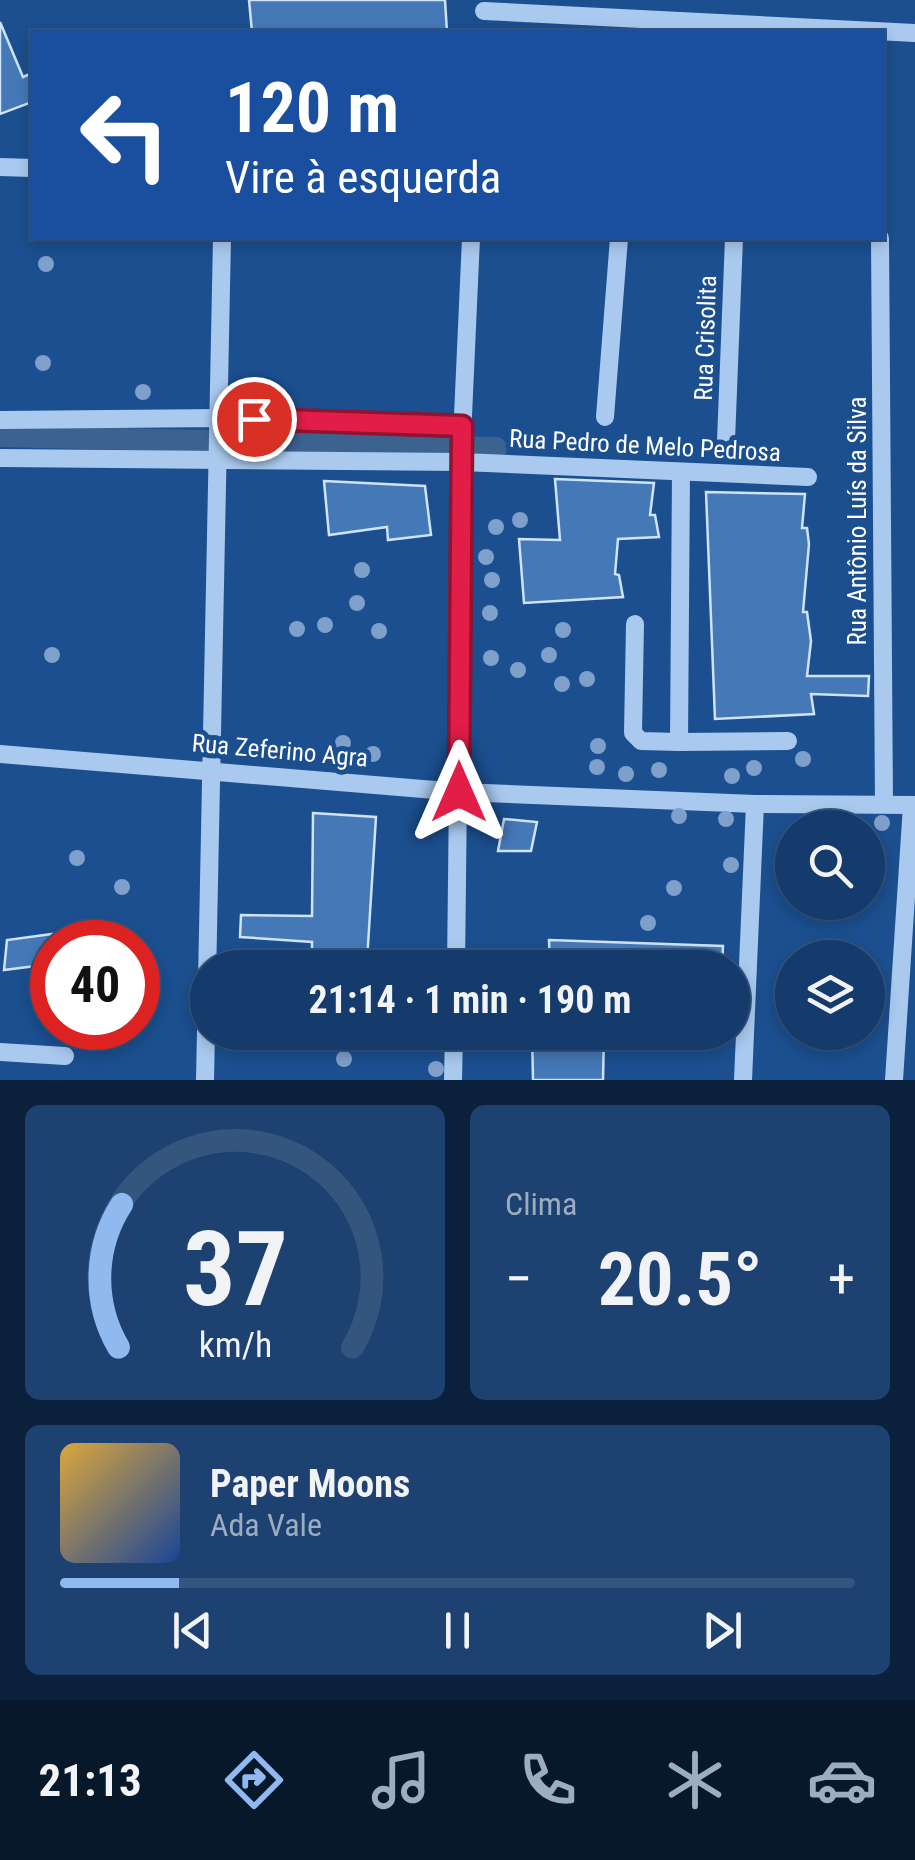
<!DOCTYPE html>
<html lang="pt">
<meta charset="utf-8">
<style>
body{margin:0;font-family:"Roboto Condensed",sans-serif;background:#1d4271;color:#f1f3f6;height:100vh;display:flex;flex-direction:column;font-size:38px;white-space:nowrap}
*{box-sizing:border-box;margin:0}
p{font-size:32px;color:#9dadc1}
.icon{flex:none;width:55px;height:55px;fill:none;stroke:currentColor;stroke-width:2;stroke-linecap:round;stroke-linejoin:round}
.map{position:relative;height:1080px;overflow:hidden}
.drawer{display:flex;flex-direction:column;gap:25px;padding:25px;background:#0b203b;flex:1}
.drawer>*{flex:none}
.guide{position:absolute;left:30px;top:30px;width:855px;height:210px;border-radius:0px;box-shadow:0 5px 15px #0003,0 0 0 2px #33557e;background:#1a4fa0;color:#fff;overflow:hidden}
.fabs{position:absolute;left:775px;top:810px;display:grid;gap:20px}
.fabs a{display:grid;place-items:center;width:110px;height:110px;border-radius:50%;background:#143b6b;box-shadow:0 5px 15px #0003,0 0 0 2px #33557e;font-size:50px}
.speed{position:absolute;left:30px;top:920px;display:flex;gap:20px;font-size:50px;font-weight:700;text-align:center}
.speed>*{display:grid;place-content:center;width:130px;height:130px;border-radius:50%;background:#143b6b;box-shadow:0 5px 15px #0003,0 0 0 2px #33557e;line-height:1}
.speed .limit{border:15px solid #d22;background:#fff;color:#111}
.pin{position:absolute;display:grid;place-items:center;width:85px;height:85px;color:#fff;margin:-42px;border:5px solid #fff;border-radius:50%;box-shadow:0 2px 10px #0007}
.me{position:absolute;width:110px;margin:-55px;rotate:0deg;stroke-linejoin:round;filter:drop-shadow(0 0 8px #0008)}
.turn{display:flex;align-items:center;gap:35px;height:210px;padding:0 30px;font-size:45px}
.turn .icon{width:130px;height:130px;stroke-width:2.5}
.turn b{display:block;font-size:70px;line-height:85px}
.big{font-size:75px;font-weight:700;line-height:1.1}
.drawer .card{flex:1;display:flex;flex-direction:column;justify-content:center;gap:15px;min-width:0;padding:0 35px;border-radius:15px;background:#1d4271}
.drawer .dial{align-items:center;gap:0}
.dial svg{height:260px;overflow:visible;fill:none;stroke:#33557e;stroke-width:7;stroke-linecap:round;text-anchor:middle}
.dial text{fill:#f1f3f6;stroke:none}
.song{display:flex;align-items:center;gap:30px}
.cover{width:120px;height:120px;border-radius:15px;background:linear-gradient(135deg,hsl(40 70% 55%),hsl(220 70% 35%))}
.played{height:10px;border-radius:5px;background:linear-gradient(90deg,#90b9f0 15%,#33557e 15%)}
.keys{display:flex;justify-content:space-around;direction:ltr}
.heat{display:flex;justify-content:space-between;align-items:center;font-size:55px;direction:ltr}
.drawer .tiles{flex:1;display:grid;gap:25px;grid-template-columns:1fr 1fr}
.card:last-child{grid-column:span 2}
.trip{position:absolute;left:190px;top:950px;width:560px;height:100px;border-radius:50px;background:#143b6b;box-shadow:0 5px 15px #0003,0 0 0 2px #33557e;font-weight:700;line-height:100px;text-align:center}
.menu{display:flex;height:160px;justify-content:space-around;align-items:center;background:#08182b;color:#9dadc1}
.menu .icon{width:70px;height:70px}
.menu .on{color:#90b9f0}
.menu b{font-size:45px;color:#f1f3f6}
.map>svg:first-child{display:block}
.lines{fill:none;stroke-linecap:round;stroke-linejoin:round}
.canal{stroke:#3c6290;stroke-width:22}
.building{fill:#4478b7;stroke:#cfe3fa;stroke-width:2.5}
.minor{stroke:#a9c9ee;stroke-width:18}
.tree{fill:#7ea0ca}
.route-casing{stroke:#92132f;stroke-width:25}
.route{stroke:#e11d48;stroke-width:18}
.labels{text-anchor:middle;stroke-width:10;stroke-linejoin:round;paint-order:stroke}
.street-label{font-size:25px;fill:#fff;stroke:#1b4f8f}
</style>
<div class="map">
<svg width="915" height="1080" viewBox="0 0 915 1080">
<rect width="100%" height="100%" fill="#1b4f8f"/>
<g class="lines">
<path class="canal" d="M 0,436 L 496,448"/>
</g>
<g class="building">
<path d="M 249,0 L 445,0 L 447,32 L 252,32 Z"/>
<path d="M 0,22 L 23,77 L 32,73 L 32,102 L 0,114 Z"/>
<path d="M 555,479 L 654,483 L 650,515 L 655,515 L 659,537 L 618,539 L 615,574 L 619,575 L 623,597 L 524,603 L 519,539 L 560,540 Z"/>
<path d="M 324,481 L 425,486 L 431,535 L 388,540 L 387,527 L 329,535 Z"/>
<path d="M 706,492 L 805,494 L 802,528 L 807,528 L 809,544 L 803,612 L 807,612 L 811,641 L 807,676 L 869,676 L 868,696 L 811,694 L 814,714 L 715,719 Z"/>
<path d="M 313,813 L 376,817 L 367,961 L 312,960 L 312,942 L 240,937 L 241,915 L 312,916 Z"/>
<path d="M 504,819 L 537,822 L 531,851 L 498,851 Z"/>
<path d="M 52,934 L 52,964 L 4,970 L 7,940 Z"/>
<path d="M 549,940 L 723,946 L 722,968 L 550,968 Z"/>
<path d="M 532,1032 L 604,1032 L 603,1080 L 533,1080 Z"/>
</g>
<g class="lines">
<g class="minor">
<path d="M 484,11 L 915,33"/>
<path d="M 0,167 L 32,168"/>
<path d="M 880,238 L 884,804"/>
<path d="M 605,417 L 619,238"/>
<path d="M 0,420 L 220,418 L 463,426"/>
<path d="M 726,441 L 734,238"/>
<path d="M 0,458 L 462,462 L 808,477"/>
<path d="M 681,472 L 679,742 L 788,741"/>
<path d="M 635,624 L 633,733 L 641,741 L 679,742"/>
<path d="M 0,754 L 459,792 L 755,804 L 915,805"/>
<path d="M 456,968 L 462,438 L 471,238"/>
<path d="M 0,1052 L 65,1056"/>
<path d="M 205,1080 L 222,238"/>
<path d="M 453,1080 L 454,1032"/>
<path d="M 743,1080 L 755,804"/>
<path d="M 894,1080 L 912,805"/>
</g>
</g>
<g class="tree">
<circle cx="46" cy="264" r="8"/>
<circle cx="43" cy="363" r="8"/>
<circle cx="143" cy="392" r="8"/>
<circle cx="520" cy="520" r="8"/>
<circle cx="496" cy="527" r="8"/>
<circle cx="486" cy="557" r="8"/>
<circle cx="362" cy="570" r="8"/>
<circle cx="492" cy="580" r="8"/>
<circle cx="357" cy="603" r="8"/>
<circle cx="490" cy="613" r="8"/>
<circle cx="325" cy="625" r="8"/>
<circle cx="297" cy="629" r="8"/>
<circle cx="563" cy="630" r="8"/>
<circle cx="379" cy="631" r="8"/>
<circle cx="52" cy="655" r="8"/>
<circle cx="549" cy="655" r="8"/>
<circle cx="491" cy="658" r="8"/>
<circle cx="518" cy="670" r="8"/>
<circle cx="587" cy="679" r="8"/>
<circle cx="562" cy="684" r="8"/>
<circle cx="343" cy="743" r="8"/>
<circle cx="598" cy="746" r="8"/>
<circle cx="373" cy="754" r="8"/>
<circle cx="803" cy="759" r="8"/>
<circle cx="597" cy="767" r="8"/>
<circle cx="754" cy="768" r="8"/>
<circle cx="659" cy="770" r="8"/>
<circle cx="626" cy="774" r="8"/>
<circle cx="732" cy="776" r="8"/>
<circle cx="679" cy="816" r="8"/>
<circle cx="726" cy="819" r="8"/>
<circle cx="882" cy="823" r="8"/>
<circle cx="77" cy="858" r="8"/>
<circle cx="731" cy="865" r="8"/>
<circle cx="122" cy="887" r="8"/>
<circle cx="674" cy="888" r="8"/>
<circle cx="648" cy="923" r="8"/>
<circle cx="328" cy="1044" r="8"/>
<circle cx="344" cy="1059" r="8"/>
<circle cx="436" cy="1069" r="8"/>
</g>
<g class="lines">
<g class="route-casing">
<path id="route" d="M 254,419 L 462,426 L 459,792"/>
</g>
<use href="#route" class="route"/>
</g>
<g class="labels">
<g class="street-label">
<text transform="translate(705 338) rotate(-88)" y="9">Rua Crisolita</text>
<text transform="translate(645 445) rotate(3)" y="9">Rua Pedro de Melo Pedrosa</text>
<text transform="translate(857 521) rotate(-90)" y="9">Rua Antônio Luís da Silva</text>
<text transform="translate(280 750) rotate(5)" y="9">Rua Zeferino Agra</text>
</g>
</g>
</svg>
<div class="fabs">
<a><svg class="icon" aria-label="search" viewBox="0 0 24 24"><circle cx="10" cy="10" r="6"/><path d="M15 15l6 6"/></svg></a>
<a><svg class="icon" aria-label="layers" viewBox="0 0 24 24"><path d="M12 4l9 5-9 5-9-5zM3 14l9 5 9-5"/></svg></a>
</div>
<div class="speed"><div class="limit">40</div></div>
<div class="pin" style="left:254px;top:419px;background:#d93025"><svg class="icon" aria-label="arrive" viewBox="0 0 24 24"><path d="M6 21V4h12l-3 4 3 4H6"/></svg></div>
<svg class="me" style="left:459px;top:792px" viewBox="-20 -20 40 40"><path d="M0-17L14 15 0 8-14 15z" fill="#e11d48" stroke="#fff" stroke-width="4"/></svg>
<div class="trip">21:14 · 1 min · 190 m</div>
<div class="guide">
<div class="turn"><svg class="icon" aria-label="left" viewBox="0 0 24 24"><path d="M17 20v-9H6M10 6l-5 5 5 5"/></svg><div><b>120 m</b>Vire à esquerda</div></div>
</div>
</div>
<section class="drawer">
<div class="tiles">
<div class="card dial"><svg viewBox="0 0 100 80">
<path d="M14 69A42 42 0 1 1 86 69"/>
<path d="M14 69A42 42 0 0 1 15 25" stroke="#90b9f0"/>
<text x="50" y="56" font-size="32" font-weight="700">37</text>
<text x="50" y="72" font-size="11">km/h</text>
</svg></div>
<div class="card"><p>Clima</p>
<div class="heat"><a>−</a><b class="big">20.5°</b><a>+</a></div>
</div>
<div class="card">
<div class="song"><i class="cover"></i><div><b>Paper Moons</b><p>Ada Vale</p></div></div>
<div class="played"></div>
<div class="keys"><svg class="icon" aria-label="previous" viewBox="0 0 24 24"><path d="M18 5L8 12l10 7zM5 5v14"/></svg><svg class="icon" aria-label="pause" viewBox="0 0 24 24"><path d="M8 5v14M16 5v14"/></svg><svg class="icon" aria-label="next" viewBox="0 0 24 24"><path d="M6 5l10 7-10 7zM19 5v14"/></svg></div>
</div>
</div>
</section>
<nav class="menu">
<b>21:13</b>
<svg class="icon on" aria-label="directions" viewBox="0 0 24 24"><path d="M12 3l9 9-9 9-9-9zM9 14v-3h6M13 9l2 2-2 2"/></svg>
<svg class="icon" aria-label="music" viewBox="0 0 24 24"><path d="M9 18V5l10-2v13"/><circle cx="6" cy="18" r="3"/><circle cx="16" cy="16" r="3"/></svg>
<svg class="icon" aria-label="phone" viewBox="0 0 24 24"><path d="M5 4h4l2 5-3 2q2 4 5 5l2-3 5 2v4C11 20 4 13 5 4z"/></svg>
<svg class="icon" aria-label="climate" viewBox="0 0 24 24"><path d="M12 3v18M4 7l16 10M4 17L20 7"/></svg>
<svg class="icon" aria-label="car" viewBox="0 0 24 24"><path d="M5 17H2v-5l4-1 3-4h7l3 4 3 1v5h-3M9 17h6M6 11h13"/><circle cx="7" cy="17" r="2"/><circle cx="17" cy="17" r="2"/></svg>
</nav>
